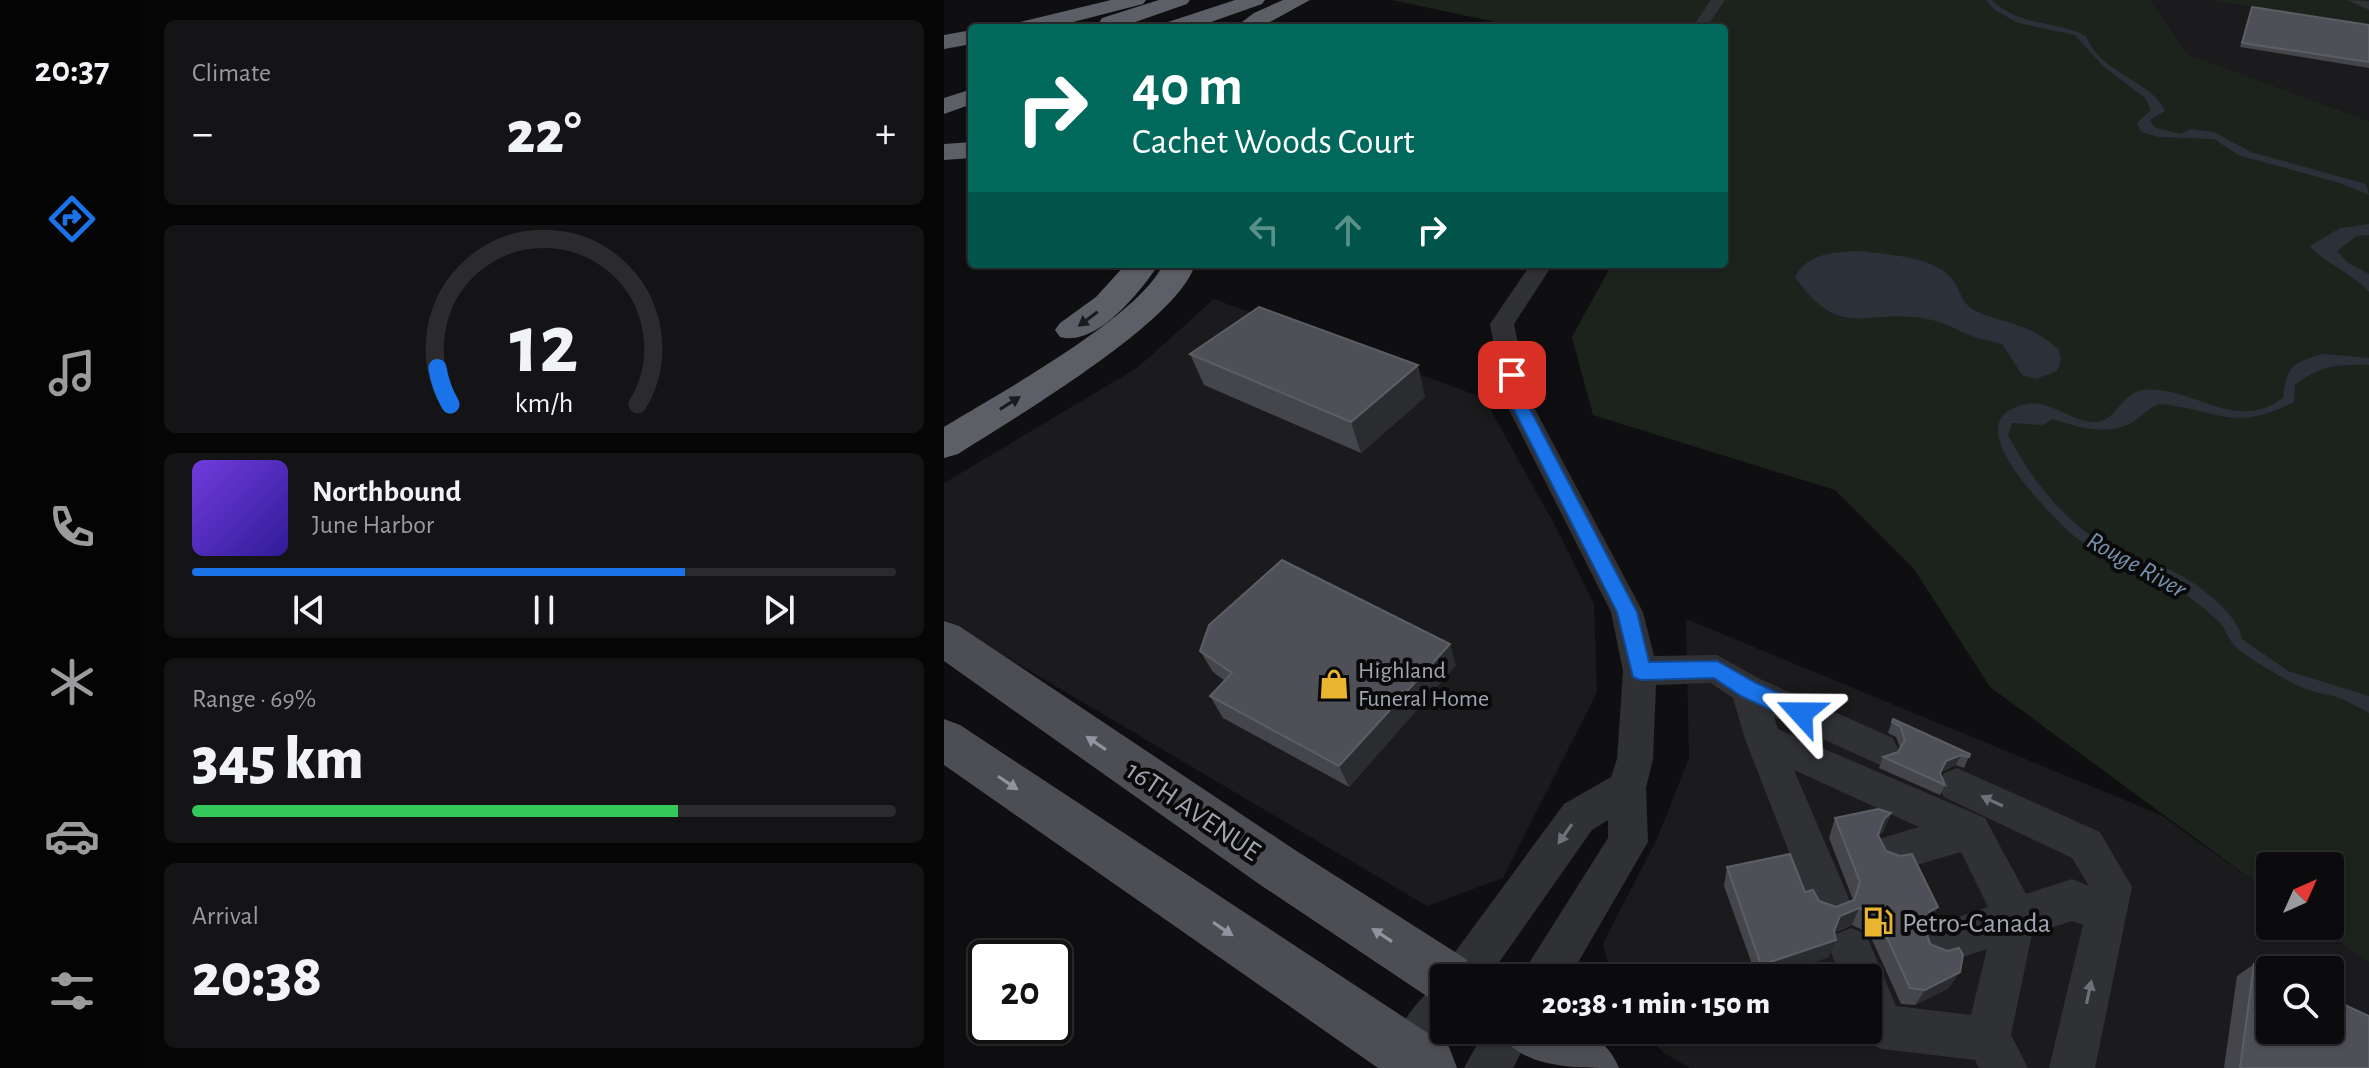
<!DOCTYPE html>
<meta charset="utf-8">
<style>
body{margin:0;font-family:"Alegreya Sans",sans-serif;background:#141416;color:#f1f3f6;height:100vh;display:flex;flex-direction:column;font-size:30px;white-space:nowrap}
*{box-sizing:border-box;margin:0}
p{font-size:26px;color:#9a9b9d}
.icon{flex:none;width:44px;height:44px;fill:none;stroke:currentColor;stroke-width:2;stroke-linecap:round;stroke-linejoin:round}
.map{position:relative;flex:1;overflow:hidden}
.side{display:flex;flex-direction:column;gap:20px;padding:20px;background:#060607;width:800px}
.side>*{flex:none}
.top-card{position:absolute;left:24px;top:24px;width:760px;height:244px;border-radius:8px;box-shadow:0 2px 6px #0004,0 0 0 2px #2b2b2e;background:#00695c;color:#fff;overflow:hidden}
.needle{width:52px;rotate:45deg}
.tools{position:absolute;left:1312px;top:852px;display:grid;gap:16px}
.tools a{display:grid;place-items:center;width:88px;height:88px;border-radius:8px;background:#0b0b0d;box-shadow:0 2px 6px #0004,0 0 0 2px #2b2b2e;font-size:40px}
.speed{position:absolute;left:24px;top:940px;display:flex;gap:16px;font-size:40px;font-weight:700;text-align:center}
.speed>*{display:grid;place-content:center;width:104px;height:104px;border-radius:50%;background:#0b0b0d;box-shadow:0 2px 6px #0004,0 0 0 2px #2b2b2e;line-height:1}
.speed .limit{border:4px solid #111;border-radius:12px;background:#fff;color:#111}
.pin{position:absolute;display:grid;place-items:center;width:68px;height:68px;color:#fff;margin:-34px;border-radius:16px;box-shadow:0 4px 12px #0006}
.me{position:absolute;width:88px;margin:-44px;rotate:294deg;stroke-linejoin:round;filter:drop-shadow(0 0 6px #0008)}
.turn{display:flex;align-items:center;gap:28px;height:168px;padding:0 32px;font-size:36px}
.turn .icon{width:104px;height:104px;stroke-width:2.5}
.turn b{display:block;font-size:56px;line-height:68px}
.lanes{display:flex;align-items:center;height:76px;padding:0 32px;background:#0003;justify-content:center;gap:40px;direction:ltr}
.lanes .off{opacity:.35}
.big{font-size:60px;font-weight:800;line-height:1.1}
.side .card{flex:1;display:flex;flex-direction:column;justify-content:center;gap:12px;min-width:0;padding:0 28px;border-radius:12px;background:#141416}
.side .dial{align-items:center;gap:0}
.dial svg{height:208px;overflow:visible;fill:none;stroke:#2b2b2e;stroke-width:7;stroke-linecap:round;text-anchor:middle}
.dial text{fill:#f1f3f6;stroke:none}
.song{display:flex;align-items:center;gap:24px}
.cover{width:96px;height:96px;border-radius:12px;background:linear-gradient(135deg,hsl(260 70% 55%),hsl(250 70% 35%))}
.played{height:8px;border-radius:4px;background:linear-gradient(90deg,#1a73e8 70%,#2b2b2e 70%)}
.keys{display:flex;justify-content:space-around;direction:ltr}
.heat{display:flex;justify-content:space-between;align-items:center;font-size:44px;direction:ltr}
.charge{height:12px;border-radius:6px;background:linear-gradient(90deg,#34c759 69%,#2b2b2e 0)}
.trip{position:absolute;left:486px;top:964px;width:452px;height:80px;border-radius:8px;background:#0b0b0d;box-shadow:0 2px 6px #0004,0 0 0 2px #2b2b2e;font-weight:800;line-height:80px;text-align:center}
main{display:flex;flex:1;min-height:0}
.tab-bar{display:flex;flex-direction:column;width:144px;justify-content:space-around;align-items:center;background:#040405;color:#9a9b9d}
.tab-bar .icon{width:56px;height:56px}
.tab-bar .active{color:#1a73e8}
.tab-bar b{font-size:36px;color:#f1f3f6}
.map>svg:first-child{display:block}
.built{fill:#1b1b1d;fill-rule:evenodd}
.green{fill:#1c231d}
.water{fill:#2a3138}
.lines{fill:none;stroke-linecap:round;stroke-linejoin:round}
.minor{fill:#303135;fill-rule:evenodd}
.major{fill:#4d4e54;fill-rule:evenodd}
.highway{fill:#5d5f66;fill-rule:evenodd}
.wall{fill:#45464c}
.shaded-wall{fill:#2b2c30}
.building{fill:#4f5057;stroke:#5c5e65;stroke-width:2}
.oneway{fill:#1b1b1d}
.oneway2{fill:#90949e}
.oneway3{fill:#6e7179}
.route{fill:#1a73e8;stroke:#114b97;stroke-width:2}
.labels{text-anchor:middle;stroke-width:8;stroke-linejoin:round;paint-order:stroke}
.poi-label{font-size:24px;fill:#a1a5b1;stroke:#0a0a0b;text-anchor:start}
.water-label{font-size:26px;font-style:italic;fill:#7891ac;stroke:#0a0a0b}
.near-street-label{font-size:28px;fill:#a1a5b1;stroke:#0a0a0b}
.near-poi-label{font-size:28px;fill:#a1a5b1;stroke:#0a0a0b;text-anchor:start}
</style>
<main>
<nav class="tab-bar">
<b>20:37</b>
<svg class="icon active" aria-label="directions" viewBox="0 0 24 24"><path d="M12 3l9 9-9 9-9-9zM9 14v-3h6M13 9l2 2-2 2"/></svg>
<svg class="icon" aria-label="music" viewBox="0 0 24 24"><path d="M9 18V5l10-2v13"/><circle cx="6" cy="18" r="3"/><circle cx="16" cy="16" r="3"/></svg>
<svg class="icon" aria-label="phone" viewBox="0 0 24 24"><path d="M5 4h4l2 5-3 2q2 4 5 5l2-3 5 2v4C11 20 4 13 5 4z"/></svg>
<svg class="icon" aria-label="climate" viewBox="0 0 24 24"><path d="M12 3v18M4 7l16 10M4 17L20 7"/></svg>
<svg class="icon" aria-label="car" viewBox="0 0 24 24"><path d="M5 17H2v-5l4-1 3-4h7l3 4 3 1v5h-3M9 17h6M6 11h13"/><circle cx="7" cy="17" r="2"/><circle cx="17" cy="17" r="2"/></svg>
<svg class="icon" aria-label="filters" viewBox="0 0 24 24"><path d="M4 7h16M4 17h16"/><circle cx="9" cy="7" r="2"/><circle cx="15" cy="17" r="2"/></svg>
</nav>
<section class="side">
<div class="card"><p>Climate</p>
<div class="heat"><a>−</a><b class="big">22°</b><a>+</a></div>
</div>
<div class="card dial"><svg viewBox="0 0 100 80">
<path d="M14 69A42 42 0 1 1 86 69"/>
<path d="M14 69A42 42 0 0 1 9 55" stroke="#1a73e8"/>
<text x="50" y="56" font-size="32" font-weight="700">12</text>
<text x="50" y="72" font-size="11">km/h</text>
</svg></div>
<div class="card">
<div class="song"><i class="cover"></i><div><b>Northbound</b><p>June Harbor</p></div></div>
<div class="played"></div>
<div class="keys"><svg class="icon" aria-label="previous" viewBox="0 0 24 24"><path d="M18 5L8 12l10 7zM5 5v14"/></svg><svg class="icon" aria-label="pause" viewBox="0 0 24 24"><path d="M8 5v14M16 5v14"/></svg><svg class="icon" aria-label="next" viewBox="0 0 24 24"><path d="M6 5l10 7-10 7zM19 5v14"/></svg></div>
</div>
<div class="card"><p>Range · 69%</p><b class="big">345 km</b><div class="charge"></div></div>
<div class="card"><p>Arrival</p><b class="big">20:38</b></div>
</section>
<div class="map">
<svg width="1425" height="1068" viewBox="0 0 1425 1068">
<rect width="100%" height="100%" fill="#0f0f11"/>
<g class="built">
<path d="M 1206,0 L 1259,0 L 1425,24 L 1425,121 L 1242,54 Z"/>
<path d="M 270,299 L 540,398 L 614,531 L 650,604 L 653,692 L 559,878 L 483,906 L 0,620 L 0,483 L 193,368 Z"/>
<path d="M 742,619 L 1217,815 L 1326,893 L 1326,926 L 1373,926 L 1425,963 L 1425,1068 L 746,1068 L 720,1053 L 696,1030 L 924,1030 L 924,978 L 667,978 L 659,943 L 713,839 L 745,758 ZM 1326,970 L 1386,970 L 1386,1030 L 1326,1030 Z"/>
</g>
<g class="green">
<path d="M 448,0 L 1206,0 L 1243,54 L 1425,121 L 1425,963 L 1373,926 L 1386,926 L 1386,866 L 1326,866 L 1326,893 L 1046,687 L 970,569 L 891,490 L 649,415 L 628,337 L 668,264 L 780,264 L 780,28 L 580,28 Z"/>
<path d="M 1259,0 L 1425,0 L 1425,24 Z"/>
</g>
<g class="water">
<path d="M 1042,0 L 1048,0 C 1075,27 1111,20 1142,36 C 1155,73 1210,82 1221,111 L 1206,120 L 1210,127 L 1236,134 L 1247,129 L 1270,132 L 1307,152 L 1422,184 L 1425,195 L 1396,183 L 1294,155 L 1270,139 L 1215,137 L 1197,132 L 1193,123 L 1207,110 L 1201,98 L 1159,66 L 1131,35 L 1074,23 L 1051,10 Z"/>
<path d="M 1425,224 L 1425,235 L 1413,236 L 1393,251 L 1404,263 L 1425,274 L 1425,292 C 1408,273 1383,265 1366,246 L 1396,228 Z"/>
<path d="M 915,251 C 943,255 989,255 1009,280 C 1018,292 1016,302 1030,310 C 1047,319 1066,321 1083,329 C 1095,333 1105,342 1115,349 L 1117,361 L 1113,371 L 1092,379 L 1078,375 L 1058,344 C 1047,341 1034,339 1023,334 C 1011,329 1001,323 988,320 C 924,305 898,345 851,277 C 863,253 890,252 915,251 Z"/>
<path d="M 1379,354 L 1425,358 L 1425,365 C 1395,364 1374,366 1351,385 L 1350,402 C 1289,433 1276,410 1216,404 C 1204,407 1199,416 1189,422 C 1163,437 1134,427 1108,419 L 1099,425 L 1068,423 L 1064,435 C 1088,480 1113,512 1155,542 C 1176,556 1201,560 1224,569 C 1247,578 1296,614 1298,639 L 1344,671 L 1425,696 L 1425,713 C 1416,708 1407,703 1398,699 C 1385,694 1370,693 1357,687 C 1336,677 1314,664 1295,650 C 1285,643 1283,629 1274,621 C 1258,606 1235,588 1216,577 C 1184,560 1147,555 1120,527 C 1097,503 1010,419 1082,404 C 1105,399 1127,422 1151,422 C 1172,422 1177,393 1199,390 C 1246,384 1291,434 1339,398 C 1343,365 1348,363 1379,354 Z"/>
</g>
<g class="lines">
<g class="minor">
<path d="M 767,0 L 781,0 L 762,28 L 748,28 Z"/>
<path d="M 1403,0 L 1425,1 L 1425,10 Z"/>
<path d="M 587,264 L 609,264 L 570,324 L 586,400 L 699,612 L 710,656 L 773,655 L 816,679 L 949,738 L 954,749 L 949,760 L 936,765 L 830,717 L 834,729 L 1041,818 L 1082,894 L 1128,879 L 1145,886 L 1128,858 L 1000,797 L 994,785 L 1000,773 L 1013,768 L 1156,832 L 1188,887 L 1151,1068 L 1105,1068 L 1139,925 L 1128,921 L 1088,934 L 1067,1035 L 1084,1068 L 1035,1068 L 1031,1060 L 938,1049 L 922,1043 L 917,1030 L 924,1030 L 924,978 L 896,978 L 886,949 L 892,934 L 907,928 L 922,934 L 952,1006 L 1027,1015 L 1043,949 L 994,965 L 979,959 L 973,944 L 979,929 L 1044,907 L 1017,852 L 949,872 L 935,867 L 929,853 L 935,839 L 975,827 L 850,770 L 906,901 L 900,916 L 885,922 L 870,916 L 801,739 L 789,698 L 767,683 L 712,685 L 709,759 L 702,788 L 704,842 L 625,978 L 578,978 L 585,963 L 664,838 L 664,820 L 648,830 L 544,978 L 500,978 L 500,1030 L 509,1030 L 485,1068 L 435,1068 C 445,1043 473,993 498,983 L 496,978 L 503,963 L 620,804 L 667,777 L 673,759 L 679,671 L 667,612 L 560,400 L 546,324 Z"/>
<path d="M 541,1030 L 589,1030 L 569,1068 L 520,1068 Z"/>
</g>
<g class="major">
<path d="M 0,621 L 15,626 L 351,850 L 522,959 L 530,978 L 500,978 L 500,1004 L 484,997 L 315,884 L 0,661 Z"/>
<path d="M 0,719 L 16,725 L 505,1047 L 513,1068 L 434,1068 L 0,765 Z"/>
<path d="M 554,1030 C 601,1030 654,1016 675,1068 C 628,1068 575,1068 554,1030 Z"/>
</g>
<g class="highway">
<path d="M 167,0 L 202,0 L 199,4 L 106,28 L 69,28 L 72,23 Z"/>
<path d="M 215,0 L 246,0 L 243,4 L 174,28 L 158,28 L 155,23 L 158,18 Z"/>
<path d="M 291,0 L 321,0 L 318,4 L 250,28 L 218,28 L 221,23 Z"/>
<path d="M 339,0 L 366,0 L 315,28 L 290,28 L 310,13 Z"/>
<path d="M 28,30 L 28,44 L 0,49 L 0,35 Z"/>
<path d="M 28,89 L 28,104 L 0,114 L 0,98 Z"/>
<path d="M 28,142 L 28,158 L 0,160 L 0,144 Z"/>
<path d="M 182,264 L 215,264 C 196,292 153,347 116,337 L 111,330 L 116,323 L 152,297 Z"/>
<path d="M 219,264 L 251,264 C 236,321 67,420 14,454 L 0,458 L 0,427 C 51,396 198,315 219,264 Z"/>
</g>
</g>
<g class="wall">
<path d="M 1308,7 L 1425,25 L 1425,68 L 1296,47 Z"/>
<path d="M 246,354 L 481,397 L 417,453 L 260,385 Z"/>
<path d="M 256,651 L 512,665 L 405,787 L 279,718 L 266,696 L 281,681 L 269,672 Z"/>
<path d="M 949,719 L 1026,754 L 1020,768 L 1012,765 L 997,772 L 996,774 L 1001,785 L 996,795 L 935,768 L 939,757 L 954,752 L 956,748 L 952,737 L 944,733 Z"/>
<path d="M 947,813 L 939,832 L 934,836 L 942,851 L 994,907 L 984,924 L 980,926 L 1005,988 L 971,1005 L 957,1004 L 925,933 L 908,925 L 890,933 L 885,957 L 822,978 L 813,978 L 780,886 L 783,867 L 892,907 L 909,900 L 885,838 L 891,818 Z"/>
<path d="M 1310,964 L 1425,1068 L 1280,1068 L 1293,976 Z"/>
</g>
<g class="shaded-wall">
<path d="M 474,365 L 481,397 L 417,453 L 407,422 Z"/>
<path d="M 506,644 L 512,665 L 405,787 L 395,766 Z"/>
<path d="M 1017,755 L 1012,765 L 997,772 L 991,784 L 1002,761 Z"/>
<path d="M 947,813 L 939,832 L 932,838 L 940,819 Z"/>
<path d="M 994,907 L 984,924 L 976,928 L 986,911 Z"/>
<path d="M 915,908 L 908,925 L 889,933 L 892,940 L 885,957 L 822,978 L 814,978 L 817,965 L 896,916 Z"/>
<path d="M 1016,972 L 1005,988 L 971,1005 L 981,990 Z"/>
</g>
<g class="building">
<path d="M 1308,7 L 1425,25 L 1425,62 L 1298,43 Z"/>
<path d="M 315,307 L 474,365 L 407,422 L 246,354 Z"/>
<path d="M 338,560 L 506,644 L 395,766 L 266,696 L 288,673 L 256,651 L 265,625 Z"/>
<path d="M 949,719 L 1026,754 L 1025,757 L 1017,755 L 1002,761 L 996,773 L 1001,785 L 939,757 L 954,752 L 961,740 L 956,726 L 948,722 Z"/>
<path d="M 934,809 L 947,813 L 940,819 L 934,835 L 942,851 L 956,856 L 968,854 L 994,907 L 986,911 L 980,926 L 986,944 L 1003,951 L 1015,948 L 1019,955 L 1016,972 L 981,990 L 966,988 L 933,916 L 915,908 L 896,916 L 890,931 L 892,940 L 817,965 L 783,867 L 846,854 L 861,892 L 869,890 L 875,901 L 892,907 L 910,900 L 916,882 L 891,818 Z"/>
<path d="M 1310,964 L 1326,971 L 1326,1030 L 1386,1030 L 1386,998 L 1425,1016 L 1425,1068 L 1296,1068 Z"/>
</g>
<defs><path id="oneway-solid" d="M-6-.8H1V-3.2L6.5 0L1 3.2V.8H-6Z" transform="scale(2)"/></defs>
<g class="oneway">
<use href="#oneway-solid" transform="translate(144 319) rotate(143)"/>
<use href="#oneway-solid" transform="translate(66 403) rotate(-32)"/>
</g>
<g class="oneway2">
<use href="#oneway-solid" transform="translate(152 743) rotate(-146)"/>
<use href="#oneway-solid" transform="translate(64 783) rotate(34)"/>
<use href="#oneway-solid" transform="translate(279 929) rotate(34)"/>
<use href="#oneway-solid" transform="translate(438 935) rotate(-147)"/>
</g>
<g class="oneway3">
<use href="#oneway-solid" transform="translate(1048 801) rotate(-155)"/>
<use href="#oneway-solid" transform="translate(621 834) rotate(125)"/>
<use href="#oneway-solid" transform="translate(1145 992) rotate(-78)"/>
</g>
<path class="route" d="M 568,370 L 576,375 L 581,400 L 693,612 L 705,662 L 773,661 L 812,683 L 865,707 L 868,713 L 865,720 L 857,723 L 849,720 L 797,696 L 770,678 L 696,680 L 689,677 L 673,612 L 565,400 L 561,375 Z"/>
<defs>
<g id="shop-bare" transform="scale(2.4)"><path d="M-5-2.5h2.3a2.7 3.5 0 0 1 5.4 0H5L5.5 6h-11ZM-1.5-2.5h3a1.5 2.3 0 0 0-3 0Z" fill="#e9b42e" stroke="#0a0a0b" stroke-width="2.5" paint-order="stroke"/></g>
<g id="fuel-bare" transform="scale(2.4)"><path d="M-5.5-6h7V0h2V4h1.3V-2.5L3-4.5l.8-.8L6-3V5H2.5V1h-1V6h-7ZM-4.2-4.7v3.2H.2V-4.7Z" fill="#e9b42e" stroke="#0a0a0b" stroke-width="2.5" paint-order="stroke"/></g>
</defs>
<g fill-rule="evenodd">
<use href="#shop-bare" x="390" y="684"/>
<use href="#fuel-bare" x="934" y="922"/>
</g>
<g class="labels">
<g class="poi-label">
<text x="414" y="678">Highland<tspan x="414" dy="28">Funeral Home</tspan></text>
</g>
<g class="water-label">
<text transform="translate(1193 564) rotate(29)" y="9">Rouge River</text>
</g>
<g class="near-street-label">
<text transform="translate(250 810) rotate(34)" y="10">16TH AVENUE</text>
</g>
<g class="near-poi-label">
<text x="958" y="932">Petro-Canada</text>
</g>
</g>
</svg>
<div class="tools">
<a><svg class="needle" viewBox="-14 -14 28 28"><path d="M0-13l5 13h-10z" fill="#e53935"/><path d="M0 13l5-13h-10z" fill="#9a9b9d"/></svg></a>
<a><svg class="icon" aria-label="search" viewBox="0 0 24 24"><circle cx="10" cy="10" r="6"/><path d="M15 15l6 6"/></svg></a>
</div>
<div class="speed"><div class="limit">20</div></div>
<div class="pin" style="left:568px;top:375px;background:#d93025"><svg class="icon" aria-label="arrive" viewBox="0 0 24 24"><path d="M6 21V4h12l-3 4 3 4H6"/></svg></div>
<svg class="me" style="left:857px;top:713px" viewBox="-20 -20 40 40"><path d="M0-17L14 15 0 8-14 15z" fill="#1a73e8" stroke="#fff" stroke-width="4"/></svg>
<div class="trip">20:38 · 1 min · 150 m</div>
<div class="top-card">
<div class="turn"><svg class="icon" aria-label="right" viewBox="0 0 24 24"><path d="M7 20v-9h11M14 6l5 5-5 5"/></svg><div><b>40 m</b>Cachet Woods Court</div></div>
<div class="lanes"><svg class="icon off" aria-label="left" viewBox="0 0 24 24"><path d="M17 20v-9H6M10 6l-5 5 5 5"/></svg><svg class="icon off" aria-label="ahead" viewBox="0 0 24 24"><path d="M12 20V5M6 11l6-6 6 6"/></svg><svg class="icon" aria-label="right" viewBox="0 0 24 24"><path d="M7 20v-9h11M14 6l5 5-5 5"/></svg></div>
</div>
</div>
</main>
